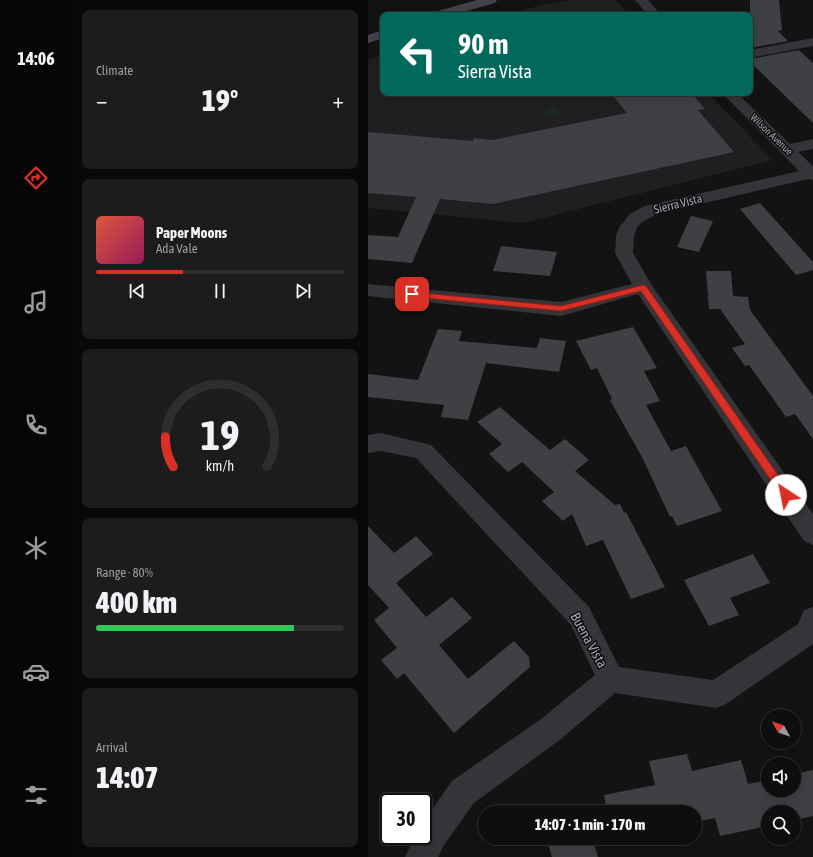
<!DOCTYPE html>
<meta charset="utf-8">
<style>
body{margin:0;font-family:"Asap Condensed",sans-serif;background:#1c1c1d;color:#f1f3f6;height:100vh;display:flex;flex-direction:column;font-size:15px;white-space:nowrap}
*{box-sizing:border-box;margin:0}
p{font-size:13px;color:#9b9c9e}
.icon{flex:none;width:22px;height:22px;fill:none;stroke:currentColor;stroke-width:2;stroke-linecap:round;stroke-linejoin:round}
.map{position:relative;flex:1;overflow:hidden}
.drawer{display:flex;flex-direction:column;gap:10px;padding:10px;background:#080808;width:296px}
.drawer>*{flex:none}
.guide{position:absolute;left:12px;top:12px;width:373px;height:84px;border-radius:8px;box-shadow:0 4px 16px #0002,0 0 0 1px #2e2e2f;background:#00695c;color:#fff;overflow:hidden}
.needle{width:26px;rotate:310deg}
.fabs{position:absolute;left:393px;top:709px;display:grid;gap:8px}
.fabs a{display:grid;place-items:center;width:40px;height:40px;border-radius:50%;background:#0e0e0f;box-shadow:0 4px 16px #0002,0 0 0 1px #2e2e2f;font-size:20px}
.speed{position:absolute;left:12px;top:793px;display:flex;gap:8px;font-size:20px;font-weight:700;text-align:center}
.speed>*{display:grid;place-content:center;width:52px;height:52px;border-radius:50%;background:#0e0e0f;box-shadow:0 4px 16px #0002,0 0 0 1px #2e2e2f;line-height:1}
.speed .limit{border:2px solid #111;border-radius:6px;background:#fff;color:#111}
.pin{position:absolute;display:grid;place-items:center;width:34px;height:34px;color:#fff;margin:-17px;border-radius:8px;box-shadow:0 2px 6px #0006}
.me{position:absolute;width:44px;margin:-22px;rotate:326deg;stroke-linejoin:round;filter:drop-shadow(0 0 3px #0008)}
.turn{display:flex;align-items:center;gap:14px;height:84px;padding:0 12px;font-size:18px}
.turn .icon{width:52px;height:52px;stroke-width:2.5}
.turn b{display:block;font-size:28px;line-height:34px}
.big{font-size:30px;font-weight:800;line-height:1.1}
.drawer .widget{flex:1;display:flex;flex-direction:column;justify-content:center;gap:6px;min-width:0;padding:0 14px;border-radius:8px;background:#1c1c1d}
.drawer .dial{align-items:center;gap:0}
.dial svg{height:104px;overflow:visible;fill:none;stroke:#2e2e2f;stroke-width:7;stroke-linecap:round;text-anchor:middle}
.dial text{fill:#f1f3f6;stroke:none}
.song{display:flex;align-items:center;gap:12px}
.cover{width:48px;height:48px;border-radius:6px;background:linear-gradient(135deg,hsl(10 70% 55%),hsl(330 70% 35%))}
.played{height:4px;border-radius:2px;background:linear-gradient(90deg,#d93025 35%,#2e2e2f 35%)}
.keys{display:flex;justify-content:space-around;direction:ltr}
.heat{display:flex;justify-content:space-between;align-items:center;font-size:22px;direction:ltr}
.charge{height:6px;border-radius:3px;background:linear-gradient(90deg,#34c759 80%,#2e2e2f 0)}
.trip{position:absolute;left:110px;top:805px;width:224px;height:40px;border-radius:20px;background:#0e0e0f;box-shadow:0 4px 16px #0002,0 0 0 1px #2e2e2f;font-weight:800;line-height:40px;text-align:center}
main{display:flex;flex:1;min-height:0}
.menu{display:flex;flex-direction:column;width:72px;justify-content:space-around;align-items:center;background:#060606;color:#9b9c9e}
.menu .icon{width:28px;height:28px}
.menu .active{color:#d93025}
.menu b{font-size:18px;color:#f1f3f6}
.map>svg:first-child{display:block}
.built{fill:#1f1f21}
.green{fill:#1f2721}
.building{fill:#3f4044}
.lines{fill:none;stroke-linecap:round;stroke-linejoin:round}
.street{fill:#343439;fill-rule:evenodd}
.secondary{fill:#424349;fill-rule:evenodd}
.route{fill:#d93025;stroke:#8d1f18}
.labels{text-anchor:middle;stroke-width:3;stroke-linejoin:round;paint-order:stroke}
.far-street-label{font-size:10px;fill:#a5a7b4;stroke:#0e0e0f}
.street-label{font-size:12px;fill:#a5a7b4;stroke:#0e0e0f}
.near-street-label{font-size:14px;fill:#a5a7b4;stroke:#0e0e0f}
</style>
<main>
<nav class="menu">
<b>14:06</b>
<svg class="icon active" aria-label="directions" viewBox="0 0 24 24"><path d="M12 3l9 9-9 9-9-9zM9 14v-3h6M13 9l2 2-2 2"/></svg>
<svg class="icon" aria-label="music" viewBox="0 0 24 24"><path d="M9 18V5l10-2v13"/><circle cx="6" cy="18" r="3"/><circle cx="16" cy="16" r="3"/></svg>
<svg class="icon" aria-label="phone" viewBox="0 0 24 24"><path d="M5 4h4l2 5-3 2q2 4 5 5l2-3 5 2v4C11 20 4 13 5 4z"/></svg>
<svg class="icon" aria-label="climate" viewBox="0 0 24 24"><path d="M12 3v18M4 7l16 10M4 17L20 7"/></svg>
<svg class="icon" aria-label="car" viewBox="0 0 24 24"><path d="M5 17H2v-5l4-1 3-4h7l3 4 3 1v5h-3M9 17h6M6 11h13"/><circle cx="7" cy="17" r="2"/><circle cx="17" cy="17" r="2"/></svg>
<svg class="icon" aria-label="filters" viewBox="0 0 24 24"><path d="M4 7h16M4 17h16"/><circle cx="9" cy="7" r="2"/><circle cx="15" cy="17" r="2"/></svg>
</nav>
<section class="drawer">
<div class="widget"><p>Climate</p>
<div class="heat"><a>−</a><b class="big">19°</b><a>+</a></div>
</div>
<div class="widget">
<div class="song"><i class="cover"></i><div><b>Paper Moons</b><p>Ada Vale</p></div></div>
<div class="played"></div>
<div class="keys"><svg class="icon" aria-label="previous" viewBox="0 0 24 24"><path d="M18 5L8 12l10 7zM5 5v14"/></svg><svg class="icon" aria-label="pause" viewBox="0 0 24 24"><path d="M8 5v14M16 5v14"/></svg><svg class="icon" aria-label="next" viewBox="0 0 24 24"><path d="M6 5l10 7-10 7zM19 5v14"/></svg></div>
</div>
<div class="widget dial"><svg viewBox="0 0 100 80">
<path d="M14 69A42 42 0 1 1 86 69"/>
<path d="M14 69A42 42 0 0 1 8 46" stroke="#d93025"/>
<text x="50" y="56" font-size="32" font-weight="700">19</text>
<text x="50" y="72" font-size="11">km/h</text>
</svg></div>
<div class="widget"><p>Range · 80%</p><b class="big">400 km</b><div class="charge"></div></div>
<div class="widget"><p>Arrival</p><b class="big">14:07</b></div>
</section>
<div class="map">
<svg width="445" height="857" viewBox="0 0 445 857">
<rect width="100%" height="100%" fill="#131314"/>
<g class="built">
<path d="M 203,0 L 247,0 L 262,15 L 137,15 L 177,4 Z"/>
<path d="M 15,55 L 15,93 L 340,93 L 405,160 L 155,223 L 0,208 L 0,60 Z"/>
</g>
<path class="green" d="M 186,103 L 193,110 L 192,112 L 190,114 L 175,117 L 175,114 Z"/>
<g class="building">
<path d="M 382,0 L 411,0 L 414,30 L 410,31 L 420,41 L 382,48 Z"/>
<path d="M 431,50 L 445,63 L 445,123 L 382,62 L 382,59 Z"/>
<path d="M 243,93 L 323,93 L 337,109 L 330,110 L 366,152 L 125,204 L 72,199 L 44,263 L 0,259 L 0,235 L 30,237 L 48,197 L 0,193 L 0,132 L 105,141 L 106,138 L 124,140 L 259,113 Z"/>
<path d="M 392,203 L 445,262 L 445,270 L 428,275 L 372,209 Z"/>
<path d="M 323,216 L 345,221 L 331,252 L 309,247 Z"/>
<path d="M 133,246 L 189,252 L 182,276 L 125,271 Z"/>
<path d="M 338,271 L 363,271 L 365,296 L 380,297 L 382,310 L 445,396 L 445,439 L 427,414 L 418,417 L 381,365 L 377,366 L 364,348 L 377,344 L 352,309 L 341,309 Z"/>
<path d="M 265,327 L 289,368 L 276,371 L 292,401 L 278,405 L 303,451 L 318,446 L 354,511 L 309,526 L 304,516 L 302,517 L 275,459 L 242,400 L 244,399 L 229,368 L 223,370 L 208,341 Z"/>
<path d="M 70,329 L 94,331 L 91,341 L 169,348 L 172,338 L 198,341 L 191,372 L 118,363 L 100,420 L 73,417 L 76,405 L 0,397 L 0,374 L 50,380 Z"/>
<path d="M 132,407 L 182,450 L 197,439 L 221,460 L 207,471 L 247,505 L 252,504 L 256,513 L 258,512 L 297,587 L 263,599 L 235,540 L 218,546 L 204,514 L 195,521 L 174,501 L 186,492 L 154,462 L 140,472 L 121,454 L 134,444 L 109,422 Z"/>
<path d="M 0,526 L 26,553 L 48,536 L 65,554 L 28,583 L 58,617 L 84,597 L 104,618 L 71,645 L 100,679 L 146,641 L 161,657 L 162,667 L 86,733 L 36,673 L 29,679 L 13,660 L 29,648 L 6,620 L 21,608 L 0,585 Z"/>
<path d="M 385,554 L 402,583 L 362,598 L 371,615 L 341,626 L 316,580 Z"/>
<path d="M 319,754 L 324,771 L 373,760 L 380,784 L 400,780 L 400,790 L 426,790 L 426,774 L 445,770 L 445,816 L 426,820 L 426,812 L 400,812 L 400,826 L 352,836 L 347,818 L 327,822 L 327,812 L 239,812 L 236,795 L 287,785 L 281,761 Z"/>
<path d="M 178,838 L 224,838 L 230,857 L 184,857 Z"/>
</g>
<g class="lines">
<g class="street">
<path d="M 267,0 L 280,0 L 293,15 L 280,15 Z"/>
<path d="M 445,38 L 445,46 L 382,58 L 382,50 Z"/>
<path d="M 354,93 L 369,93 L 422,144 L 445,139 L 445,149 L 430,152 L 445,166 L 445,180 L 440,179 L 289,214 L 274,222 L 269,227 L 266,236 L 265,253 L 283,284 L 445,514 L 445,545 L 436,541 L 270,294 L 193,316 L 0,296 L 0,284 L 193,302 L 264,284 L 247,253 L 248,236 L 252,226 L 262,214 L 277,206 L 431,171 Z"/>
<path d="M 13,433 L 63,445 L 221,607 L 251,667 L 345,680 L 430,624 L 436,610 L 445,607 L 445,644 L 358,704 L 348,708 L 247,693 L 193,739 L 106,803 L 76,845 L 70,857 L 37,857 L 47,836 L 55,836 L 55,822 L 84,781 L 173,719 L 227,675 L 203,625 L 48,458 L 13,451 L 0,453 L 0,435 Z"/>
</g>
<g class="secondary">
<path d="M 109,0 L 129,0 L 127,3 L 84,15 L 64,15 L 66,12 Z"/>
<path d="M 15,30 L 15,38 L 0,43 L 0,35 Z"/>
</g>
</g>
<path class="route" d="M 275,285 L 278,286 L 422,492 L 423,495 L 422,498 L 415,498 L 273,291 L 193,311 L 44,297 L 41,294 L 44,292 L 193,306 Z"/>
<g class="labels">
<g class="far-street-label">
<text transform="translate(404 134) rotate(44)" y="4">Wilson Avenue</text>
</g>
<g class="street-label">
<text transform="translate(310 204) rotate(-14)" y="4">Sierra Vista</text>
</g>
<g class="near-street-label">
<text transform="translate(221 640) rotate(61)" y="5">Buena Vista</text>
</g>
</g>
</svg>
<div class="fabs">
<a><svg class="needle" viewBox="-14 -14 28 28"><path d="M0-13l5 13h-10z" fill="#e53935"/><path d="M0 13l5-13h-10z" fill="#9b9c9e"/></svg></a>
<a><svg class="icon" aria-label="sound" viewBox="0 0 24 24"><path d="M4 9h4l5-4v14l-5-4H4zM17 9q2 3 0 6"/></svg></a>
<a><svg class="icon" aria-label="search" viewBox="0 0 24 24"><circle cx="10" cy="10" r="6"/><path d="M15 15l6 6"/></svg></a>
</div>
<div class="speed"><div class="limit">30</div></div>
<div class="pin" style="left:44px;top:294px;background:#d93025"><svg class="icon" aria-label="arrive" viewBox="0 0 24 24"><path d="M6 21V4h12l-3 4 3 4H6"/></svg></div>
<svg class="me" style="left:418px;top:495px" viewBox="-20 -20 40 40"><circle r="19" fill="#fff"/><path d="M0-13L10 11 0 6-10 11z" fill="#d93025"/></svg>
<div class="trip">14:07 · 1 min · 170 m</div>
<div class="guide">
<div class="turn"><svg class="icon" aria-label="left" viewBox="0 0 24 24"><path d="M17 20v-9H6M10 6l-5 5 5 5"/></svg><div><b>90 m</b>Sierra Vista</div></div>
</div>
</div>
</main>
